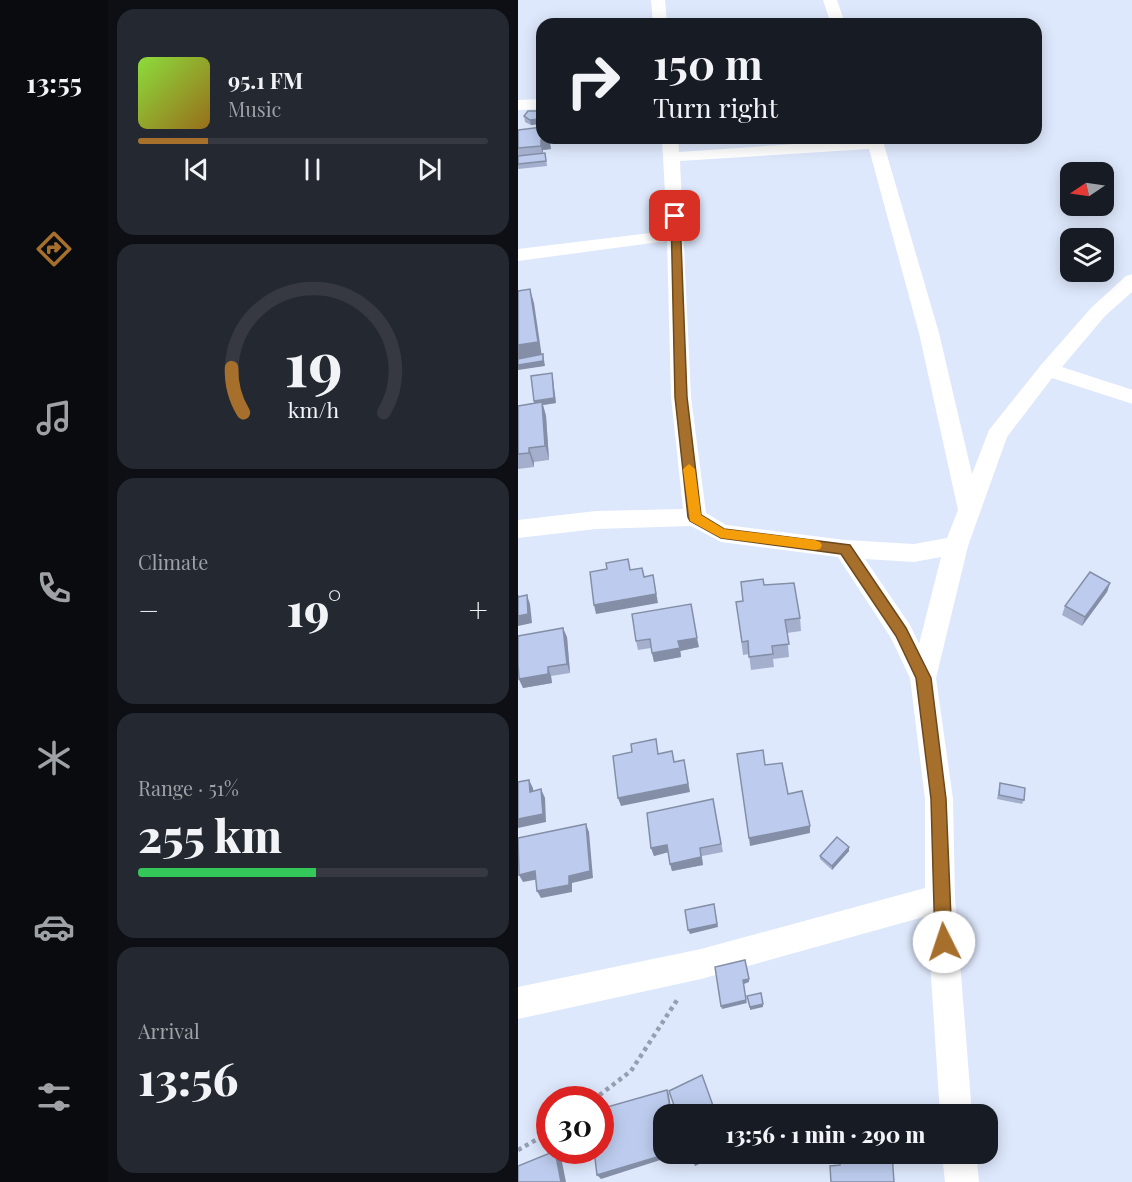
<!DOCTYPE html>
<meta charset="utf-8">
<style>
body{margin:0;font-family:"Playfair Display",serif;background:#242831;color:#f1f3f6;height:100vh;display:flex;flex-direction:column;font-size:22px;white-space:nowrap}
*{box-sizing:border-box;margin:0}
p{font-size:20px;color:#9ea1a6}
.icon{flex:none;width:33px;height:33px;fill:none;stroke:currentColor;stroke-width:2;stroke-linecap:round;stroke-linejoin:round}
.map{position:relative;flex:1;overflow:hidden}
.side{display:flex;flex-direction:column;gap:9px;padding:9px;background:#0d0f14;width:410px}
.side>*{flex:none}
.guide{position:absolute;left:18px;top:18px;width:506px;height:126px;border-radius:18px;box-shadow:0 3px 15px #0003;background:#171b24;color:#f1f3f6;overflow:hidden}
.needle{width:39px;rotate:257deg}
.controls{position:absolute;left:542px;top:162px;display:grid;gap:12px}
.controls a{display:grid;place-items:center;width:54px;height:54px;border-radius:12px;background:#171b24;box-shadow:0 3px 15px #0003;font-size:30px}
.speed{position:absolute;left:18px;top:1086px;display:flex;gap:12px;font-size:30px;font-weight:700;text-align:center}
.speed>*{display:grid;place-content:center;width:78px;height:78px;border-radius:50%;background:#171b24;box-shadow:0 3px 15px #0003;line-height:1}
.speed .limit{border:9px solid #d22;background:#fff;color:#111}
.pin{position:absolute;display:grid;place-items:center;width:51px;height:51px;color:#fff;margin:-26px;border-radius:12px;box-shadow:0 3px 9px #0006}
.me{position:absolute;width:66px;margin:-33px;rotate:356deg;stroke-linejoin:round;filter:drop-shadow(0 0 4px #0008)}
.turn{display:flex;align-items:center;gap:21px;height:126px;padding:0 18px;font-size:27px}
.turn .icon{width:78px;height:78px;stroke-width:2.5}
.turn b{display:block;font-size:42px;line-height:51px}
.big{font-size:45px;font-weight:800;line-height:1.1}
.side .card{flex:1;display:flex;flex-direction:column;justify-content:center;gap:9px;min-width:0;padding:0 21px;border-radius:18px;background:#242831}
.side .dial{align-items:center;gap:0}
.dial svg{height:156px;overflow:visible;fill:none;stroke:#363941;stroke-width:7;stroke-linecap:round;text-anchor:middle}
.dial text{fill:#f1f3f6;stroke:none}
.song{display:flex;align-items:center;gap:18px}
.cover{width:72px;height:72px;border-radius:9px;background:linear-gradient(135deg,hsl(90 70% 55%),hsl(40 70% 35%))}
.played{height:6px;border-radius:3px;background:linear-gradient(90deg,#a66f2b 20%,#363941 20%)}
.keys{display:flex;justify-content:space-around;direction:ltr}
.heat{display:flex;justify-content:space-between;align-items:center;font-size:33px;direction:ltr}
.charge{height:9px;border-radius:4px;background:linear-gradient(90deg,#34c759 51%,#363941 0)}
.trip{position:absolute;left:135px;top:1104px;width:345px;height:60px;border-radius:18px;background:#171b24;box-shadow:0 3px 15px #0003;font-weight:800;line-height:60px;text-align:center}
main{display:flex;flex:1;min-height:0}
.tabs{display:flex;flex-direction:column;width:108px;justify-content:space-around;align-items:center;background:#090b0e;color:#9ea1a6}
.tabs .icon{width:42px;height:42px}
.tabs .on{color:#a66f2b}
.tabs b{font-size:27px;color:#f1f3f6}
.map>svg:first-child{display:block}
.lines{fill:none;stroke-linecap:round;stroke-linejoin:round}
.path{stroke:#969fb0;stroke-width:4.5;stroke-dasharray:4 4;stroke-linecap:butt}
.minor{fill:#fff;fill-rule:evenodd}
.wall{fill:#a3afcd}
.shaded-wall{fill:#848fa7}
.building{fill:#bdccee;stroke:#848fa7;stroke-width:1.5}
.route{fill:#a66f2b;stroke:#6c481c;stroke-width:1.5}
.slow{fill:#f59e0b}
</style>
<main>
<nav class="tabs">
<b>13:55</b>
<svg class="icon on" aria-label="directions" viewBox="0 0 24 24"><path d="M12 3l9 9-9 9-9-9zM9 14v-3h6M13 9l2 2-2 2"/></svg>
<svg class="icon" aria-label="music" viewBox="0 0 24 24"><path d="M9 18V5l10-2v13"/><circle cx="6" cy="18" r="3"/><circle cx="16" cy="16" r="3"/></svg>
<svg class="icon" aria-label="phone" viewBox="0 0 24 24"><path d="M5 4h4l2 5-3 2q2 4 5 5l2-3 5 2v4C11 20 4 13 5 4z"/></svg>
<svg class="icon" aria-label="climate" viewBox="0 0 24 24"><path d="M12 3v18M4 7l16 10M4 17L20 7"/></svg>
<svg class="icon" aria-label="car" viewBox="0 0 24 24"><path d="M5 17H2v-5l4-1 3-4h7l3 4 3 1v5h-3M9 17h6M6 11h13"/><circle cx="7" cy="17" r="2"/><circle cx="17" cy="17" r="2"/></svg>
<svg class="icon" aria-label="filters" viewBox="0 0 24 24"><path d="M4 7h16M4 17h16"/><circle cx="9" cy="7" r="2"/><circle cx="15" cy="17" r="2"/></svg>
</nav>
<section class="side">
<div class="card">
<div class="song"><i class="cover"></i><div><b>95.1 FM</b><p>Music</p></div></div>
<div class="played"></div>
<div class="keys"><svg class="icon" aria-label="previous" viewBox="0 0 24 24"><path d="M18 5L8 12l10 7zM5 5v14"/></svg><svg class="icon" aria-label="pause" viewBox="0 0 24 24"><path d="M8 5v14M16 5v14"/></svg><svg class="icon" aria-label="next" viewBox="0 0 24 24"><path d="M6 5l10 7-10 7zM19 5v14"/></svg></div>
</div>
<div class="card dial"><svg viewBox="0 0 100 80">
<path d="M14 69A42 42 0 1 1 86 69"/>
<path d="M14 69A42 42 0 0 1 8 46" stroke="#a66f2b"/>
<text x="50" y="56" font-size="32" font-weight="700">19</text>
<text x="50" y="72" font-size="11">km/h</text>
</svg></div>
<div class="card"><p>Climate</p>
<div class="heat"><a>−</a><b class="big">19°</b><a>+</a></div>
</div>
<div class="card"><p>Range · 51%</p><b class="big">255 km</b><div class="charge"></div></div>
<div class="card"><p>Arrival</p><b class="big">13:56</b></div>
</section>
<div class="map">
<svg width="615" height="1182" viewBox="0 0 615 1182">
<rect width="100%" height="100%" fill="#dee8fc"/>
<g class="lines">
<g class="path">
<path d="M 75,1100 L 113,1071 L 161,997"/>
<path d="M 0,1150 L 32,1132"/>
</g>
<g class="minor">
<path d="M 133,0 L 147,0 L 149,24 L 135,24 Z"/>
<path d="M 305,0 L 319,0 L 327,24 L 313,24 Z"/>
<path d="M 24,99 L 24,109 L 0,110 L 0,100 Z"/>
<path d="M 144,138 L 160,138 L 161,152 L 364,138 L 421,333 L 454,474 L 471,430 L 523,365 L 573,308 L 608,276 L 615,274 L 615,291 L 587,316 L 544,367 L 615,390 L 615,404 L 534,378 L 489,437 L 450,546 L 418,678 L 435,799 L 437,898 L 454,1114 L 422,1114 L 409,916 L 183,979 L 0,1019 L 0,987 L 183,949 L 407,888 L 407,799 L 392,678 L 373,638 L 320,557 L 203,542 L 173,526 L 78,529 L 0,538 L 0,520 L 78,511 L 165,509 L 153,397 L 149,241 L 0,261 L 0,249 L 149,231 ZM 351,149 L 401,333 L 440,510 L 429,538 L 396,544 L 327,540 L 208,525 L 188,513 L 173,397 L 162,161 ZM 423,557 L 401,644 L 392,625 L 347,559 L 396,562 Z"/>
<path d="M 424,1154 L 458,1154 L 461,1182 L 427,1182 Z"/>
</g>
</g>
<g class="wall">
<path d="M 24,111 L 24,123 L 23,124 L 13,125 L 7,122 L 6,116 Z"/>
<path d="M 0,130 L 31,138 L 33,149 L 25,150 L 25,153 L 28,158 L 29,166 L 0,169 Z"/>
<path d="M 35,378 L 38,403 L 25,405 L 28,416 L 31,460 L 16,462 L 16,467 L 0,469 L 0,406 L 16,403 Z"/>
<path d="M 592,583 L 589,592 L 564,626 L 544,615 L 547,606 Z"/>
<path d="M 246,585 L 282,618 L 283,631 L 269,633 L 271,657 L 255,659 L 256,667 L 233,670 L 231,654 L 225,655 L 220,615 L 225,601 Z"/>
<path d="M 114,614 L 181,647 L 162,651 L 163,657 L 136,662 L 133,648 L 120,650 L 118,641 Z"/>
<path d="M 49,637 L 52,673 L 33,676 L 34,683 L 5,688 L 1,679 Z"/>
<path d="M 482,783 L 506,800 L 504,804 L 479,799 Z"/>
<path d="M 195,799 L 205,852 L 184,856 L 185,865 L 154,871 L 150,852 L 136,856 L 133,848 Z"/>
<path d="M 331,847 L 331,851 L 314,870 L 302,859 L 302,856 Z"/>
</g>
<g class="shaded-wall">
<path d="M 24,116 L 24,123 L 23,124 L 13,125 L 12,120 Z"/>
<path d="M 31,138 L 33,149 L 25,150 L 25,156 L 23,146 L 23,140 Z"/>
<path d="M 12,289 L 16,303 L 24,357 L 0,360 L 0,345 Z"/>
<path d="M 25,354 L 27,366 L 0,370 L 0,365 Z"/>
<path d="M 34,373 L 38,403 L 25,405 L 28,416 L 31,460 L 16,401 Z"/>
<path d="M 11,448 L 16,462 L 16,467 L 11,453 Z"/>
<path d="M 135,575 L 140,603 L 78,614 L 76,605 Z"/>
<path d="M 592,583 L 589,592 L 564,626 L 567,617 Z"/>
<path d="M 9,595 L 12,604 L 14,623 L 0,626 L 0,616 Z"/>
<path d="M 45,628 L 49,637 L 52,673 L 49,664 Z"/>
<path d="M 179,638 L 181,647 L 162,651 L 160,641 Z"/>
<path d="M 162,648 L 163,657 L 136,662 L 134,653 Z"/>
<path d="M 30,667 L 33,676 L 34,683 L 5,688 L 1,679 Z"/>
<path d="M 166,760 L 172,792 L 103,806 L 100,798 Z"/>
<path d="M 11,780 L 15,788 L 16,800 L 12,792 Z"/>
<path d="M 23,789 L 27,798 L 28,822 L 0,828 L 0,819 Z"/>
<path d="M 68,824 L 71,832 L 75,878 L 54,883 L 54,892 L 23,898 L 19,891 L 51,876 Z"/>
<path d="M 292,826 L 292,833 L 232,846 L 231,838 Z"/>
<path d="M 149,845 L 151,852 L 136,856 L 133,848 Z"/>
<path d="M 331,847 L 331,851 L 314,870 L 314,866 Z"/>
<path d="M 182,848 L 185,865 L 154,871 L 152,864 Z"/>
<path d="M 17,871 L 21,879 L 5,882 L 1,875 Z"/>
<path d="M 196,904 L 200,927 L 172,934 L 170,930 Z"/>
<path d="M 231,979 L 231,982 L 226,984 L 225,980 Z"/>
<path d="M 228,1000 L 229,1003 L 204,1009 L 203,1006 Z"/>
<path d="M 245,1004 L 245,1007 L 232,1010 L 232,1007 Z"/>
<path d="M 149,1090 L 151,1095 L 154,1114 L 153,1114 Z"/>
<path d="M 37,1151 L 43,1157 L 48,1182 L 43,1182 Z"/>
<path d="M 149,1154 L 161,1154 L 83,1179 L 79,1175 Z"/>
<path d="M 193,1154 L 203,1154 L 177,1166 L 175,1162 Z"/>
</g>
<g class="building">
<path d="M 10,111 L 24,111 L 24,116 L 22,119 L 12,120 L 6,116 Z"/>
<path d="M 24,127 L 24,138 L 30,138 L 30,139 L 23,140 L 23,146 L 0,148 L 0,130 Z"/>
<path d="M 27,153 L 28,161 L 0,164 L 0,156 Z"/>
<path d="M 12,289 L 20,342 L 0,345 L 0,291 Z"/>
<path d="M 25,354 L 25,361 L 0,365 L 0,359 Z"/>
<path d="M 34,373 L 36,398 L 16,401 L 13,376 Z"/>
<path d="M 24,402 L 27,446 L 11,448 L 11,453 L 0,454 L 0,406 Z"/>
<path d="M 110,559 L 112,570 L 124,568 L 126,577 L 135,575 L 138,594 L 76,605 L 72,572 L 89,569 L 88,563 Z"/>
<path d="M 572,572 L 592,583 L 567,617 L 547,606 Z"/>
<path d="M 245,579 L 246,585 L 276,583 L 282,618 L 267,620 L 271,644 L 254,646 L 255,654 L 231,657 L 230,641 L 224,642 L 218,602 L 225,601 L 223,582 Z"/>
<path d="M 0,595 L 0,597 L 9,595 L 10,614 L 0,616 Z"/>
<path d="M 173,604 L 179,638 L 160,641 L 162,648 L 134,653 L 132,639 L 118,641 L 114,614 Z"/>
<path d="M 45,628 L 49,664 L 30,667 L 30,674 L 1,679 L 0,664 L 0,636 Z"/>
<path d="M 138,739 L 140,754 L 154,751 L 156,762 L 166,760 L 170,784 L 100,798 L 95,756 L 114,752 L 113,744 Z"/>
<path d="M 245,750 L 247,765 L 264,763 L 270,794 L 284,791 L 292,826 L 231,838 L 219,754 Z"/>
<path d="M 11,780 L 12,792 L 23,789 L 25,814 L 0,819 L 0,782 Z"/>
<path d="M 482,783 L 507,788 L 506,800 L 481,795 Z"/>
<path d="M 195,799 L 203,844 L 182,848 L 183,857 L 152,864 L 149,845 L 133,848 L 129,813 Z"/>
<path d="M 68,824 L 72,871 L 51,876 L 51,885 L 19,891 L 17,871 L 1,875 L 0,838 Z"/>
<path d="M 319,837 L 331,847 L 314,866 L 302,856 Z"/>
<path d="M 196,904 L 199,924 L 170,930 L 167,910 Z"/>
<path d="M 227,960 L 231,979 L 225,980 L 228,1000 L 203,1006 L 197,967 Z"/>
<path d="M 243,993 L 245,1004 L 232,1007 L 229,996 Z"/>
<path d="M 184,1075 L 198,1114 L 159,1114 L 151,1091 Z"/>
<path d="M 149,1090 L 153,1114 L 146,1114 L 146,1154 L 149,1154 L 79,1175 L 76,1150 L 82,1150 L 82,1109 Z"/>
<path d="M 37,1151 L 43,1182 L 0,1182 L 0,1166 Z"/>
<path d="M 172,1154 L 193,1154 L 175,1162 Z"/>
<path d="M 322,1154 L 374,1154 L 376,1182 L 313,1182 L 312,1166 L 322,1165 Z"/>
</g>
<path class="route" d="M 153,213 L 162,216 L 169,397 L 183,515 L 206,529 L 332,545 L 388,628 L 413,678 L 428,799 L 434,942 L 432,948 L 426,950 L 420,948 L 417,942 L 413,799 L 398,678 L 378,636 L 323,554 L 203,538 L 172,521 L 170,517 L 157,397 Z"/>
<path class="slow" d="M 171,464 L 177,469 L 183,515 L 206,529 L 297,540 L 302,542 L 304,545 L 302,549 L 297,550 L 203,538 L 172,521 L 165,469 Z"/>
</svg>
<div class="controls">
<a><svg class="needle" viewBox="-14 -14 28 28"><path d="M0-13l5 13h-10z" fill="#e53935"/><path d="M0 13l5-13h-10z" fill="#9ea1a6"/></svg></a>
<a><svg class="icon" aria-label="layers" viewBox="0 0 24 24"><path d="M12 4l9 5-9 5-9-5zM3 14l9 5 9-5"/></svg></a>
</div>
<div class="speed"><div class="limit">30</div></div>
<div class="pin" style="left:157px;top:216px;background:#d93025"><svg class="icon" aria-label="arrive" viewBox="0 0 24 24"><path d="M6 21V4h12l-3 4 3 4H6"/></svg></div>
<svg class="me" style="left:426px;top:942px" viewBox="-20 -20 40 40"><circle r="19" fill="#fff"/><path d="M0-13L10 11 0 6-10 11z" fill="#a66f2b"/></svg>
<div class="trip">13:56 · 1 min · 290 m</div>
<div class="guide">
<div class="turn"><svg class="icon" aria-label="right" viewBox="0 0 24 24"><path d="M7 20v-9h11M14 6l5 5-5 5"/></svg><div><b>150 m</b>Turn right</div></div>
</div>
</div>
</main>
